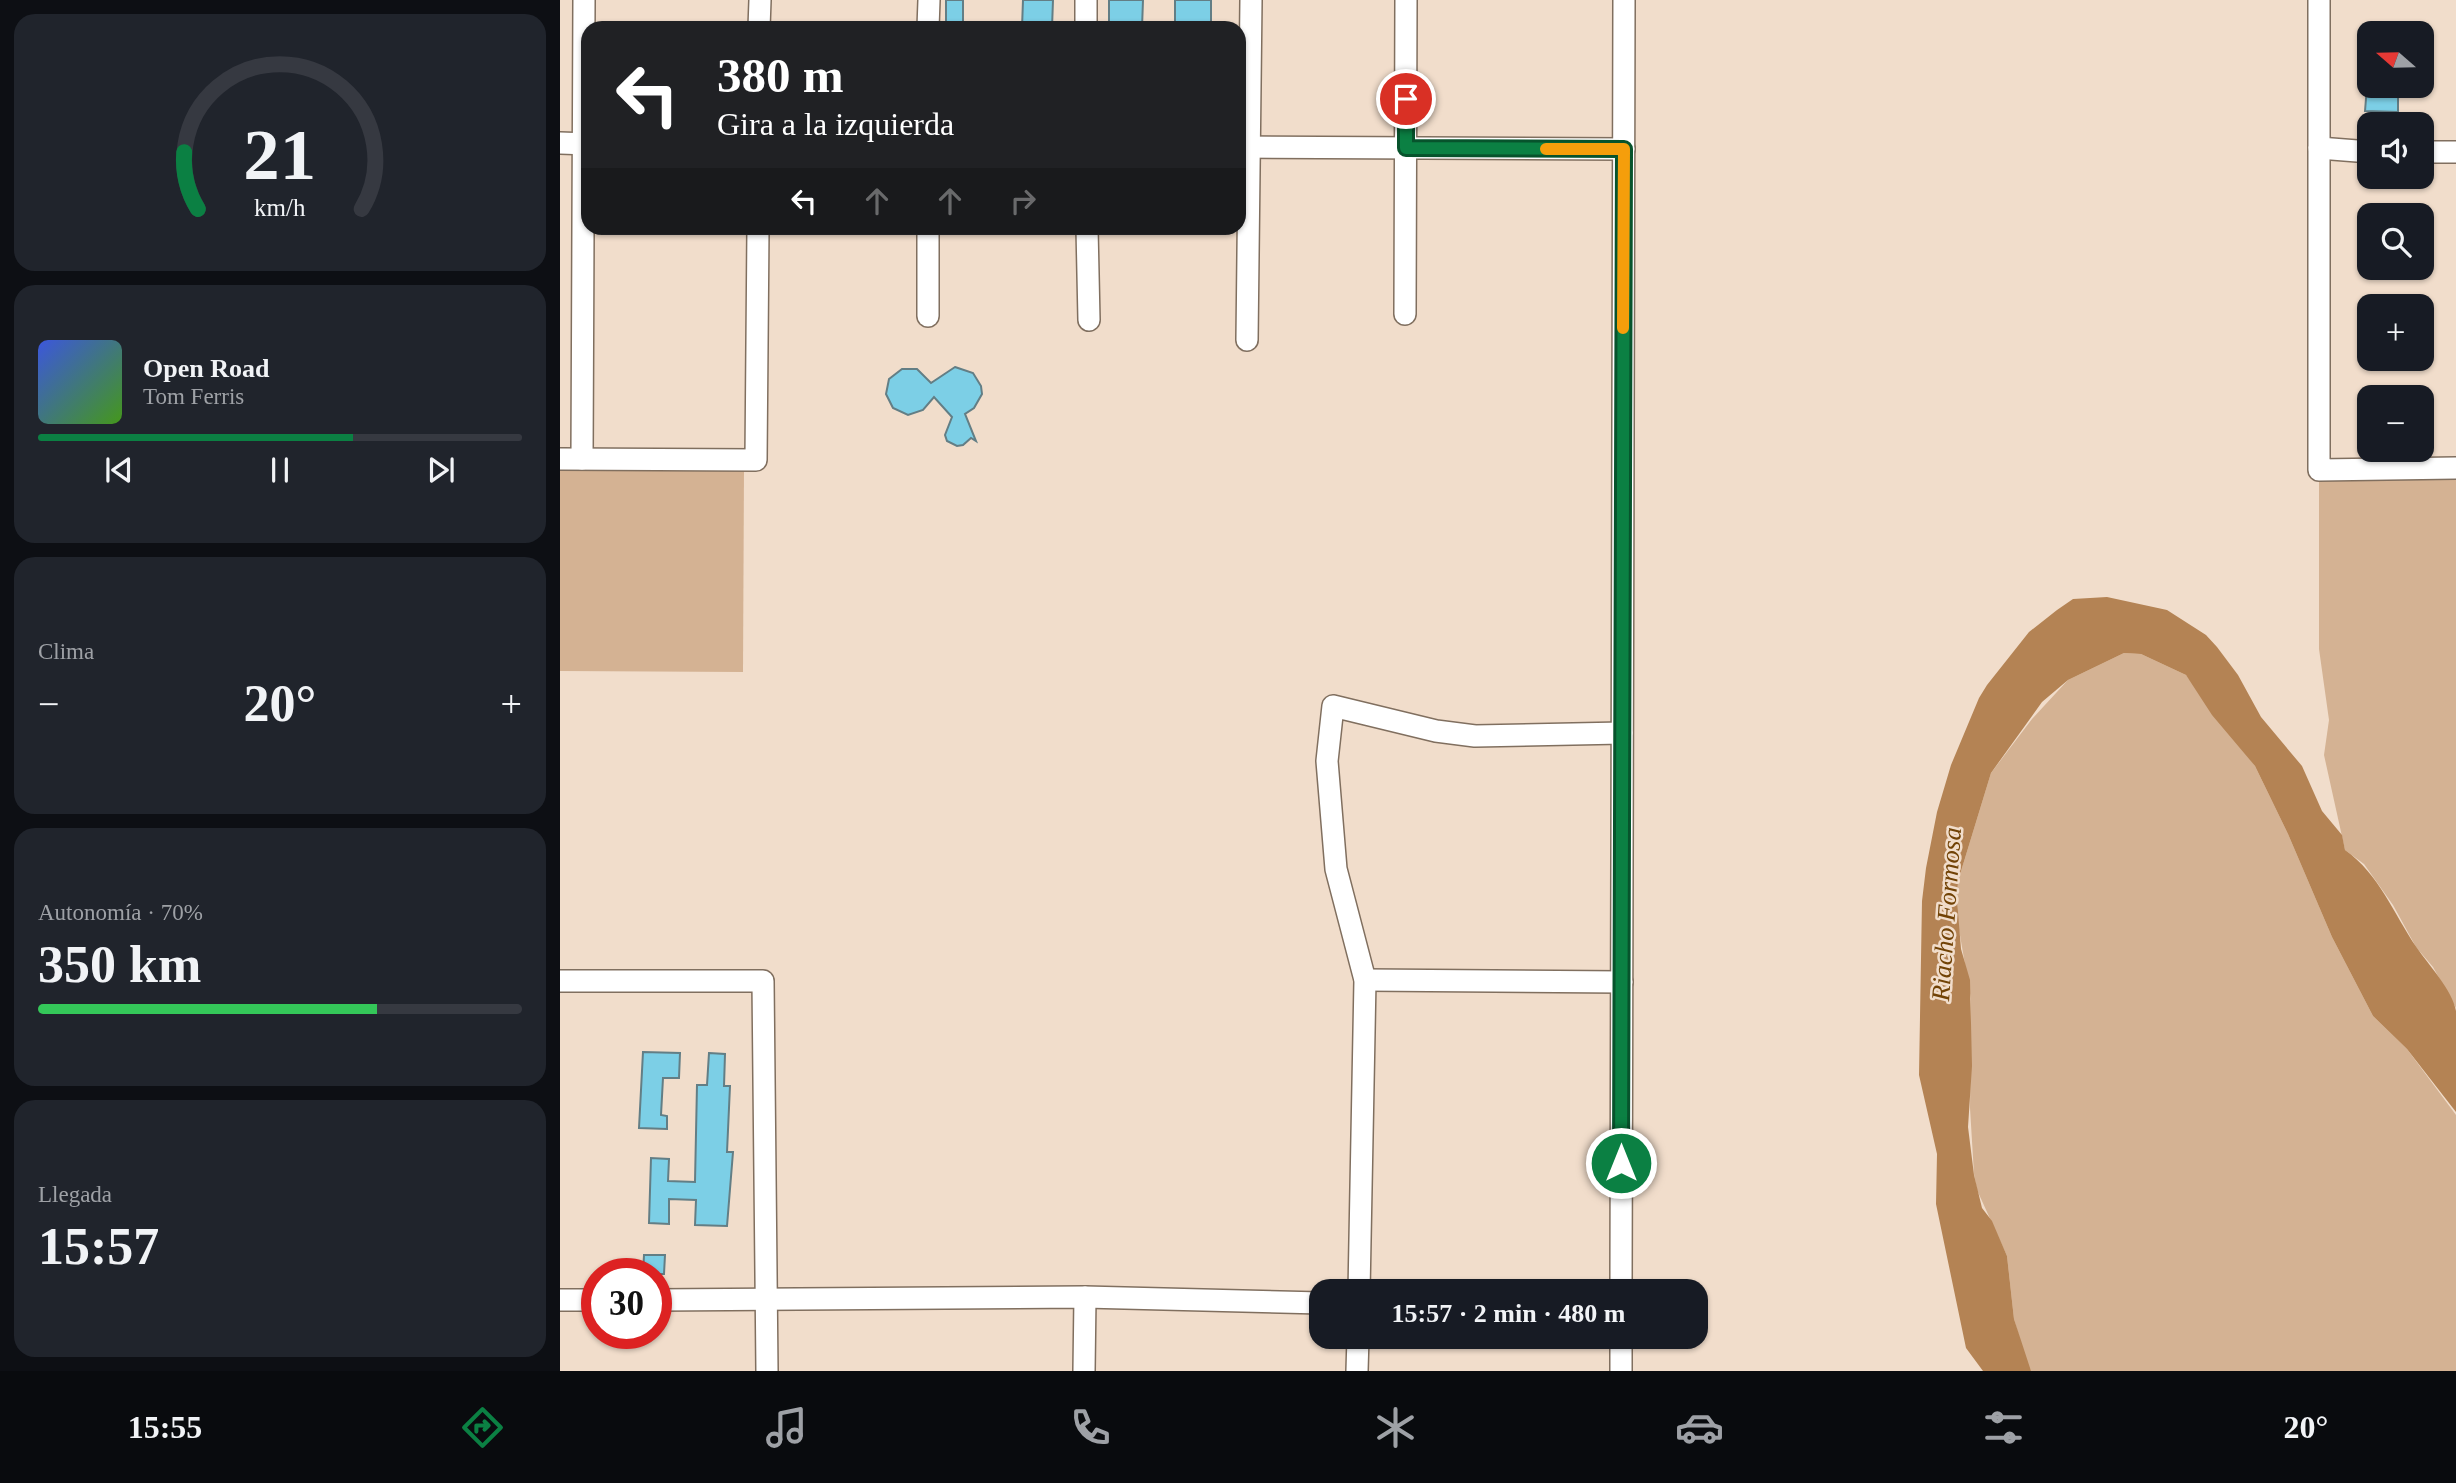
<!DOCTYPE html>
<html lang="es">
<meta charset="utf-8">
<style>
body{margin:0;font-family:Georgia,serif;background:#20242c;color:#f1f3f6;height:100vh;display:flex;flex-direction:column;font-size:26px;white-space:nowrap}
*{box-sizing:border-box;margin:0}
p{font-size:23px;color:#9ea1a6}
.icon{flex:none;width:38px;height:38px;fill:none;stroke:currentColor;stroke-width:2;stroke-linecap:round;stroke-linejoin:round}
.map{position:relative;flex:1;overflow:hidden}
.side{display:flex;flex-direction:column;gap:14px;padding:14px;background:#0d0f14;width:560px}
.side>*{flex:none}
.top-card{position:absolute;left:21px;top:21px;width:665px;height:214px;border-radius:21px;box-shadow:0 2px 5px #0004;background:#202124;color:#fff;overflow:hidden}
.needle{width:46px;rotate:290deg}
.tools{position:absolute;left:1797px;top:21px;display:grid;gap:14px}
.tools a{display:grid;place-items:center;width:77px;height:77px;border-radius:14px;background:#171b24;box-shadow:0 2px 5px #0004;font-size:35px}
.speed{position:absolute;left:21px;top:1258px;display:flex;gap:14px;font-size:35px;font-weight:700;text-align:center}
.speed>*{display:grid;place-content:center;width:91px;height:91px;border-radius:50%;background:#171b24;box-shadow:0 2px 5px #0004;line-height:1}
.speed .limit{border:10px solid #d22;background:#fff;color:#111}
.pin{position:absolute;display:grid;place-items:center;width:60px;height:60px;color:#fff;margin:-30px;border:4px solid #fff;border-radius:50%;box-shadow:0 2px 7px #0007}
.me{position:absolute;width:77px;margin:-38px;rotate:0deg;stroke-linejoin:round;filter:drop-shadow(0 0 5px #0008)}
.turn{display:flex;align-items:center;gap:24px;height:147px;padding:0 21px;font-size:32px}
.turn .icon{width:91px;height:91px;stroke-width:2.5}
.turn b{display:block;font-size:49px;line-height:60px}
.lanes{display:flex;align-items:center;height:66px;padding:0 21px;background:#0003;justify-content:center;gap:35px;direction:ltr}
.lanes .off{opacity:.35}
.big{font-size:52px;font-weight:700;line-height:1.1}
.side .card{flex:1;display:flex;flex-direction:column;justify-content:center;gap:10px;min-width:0;padding:0 24px;border-radius:21px;background:#20242c}
.side .dial{align-items:center;gap:0}
.dial svg{height:182px;overflow:visible;fill:none;stroke:#363941;stroke-width:7;stroke-linecap:round;text-anchor:middle}
.dial text{fill:#f1f3f6;stroke:none}
.song{display:flex;align-items:center;gap:21px}
.cover{width:84px;height:84px;border-radius:10px;background:linear-gradient(135deg,hsl(230 70% 55%),hsl(100 70% 35%))}
.played{height:7px;border-radius:4px;background:linear-gradient(90deg,#0b8043 65%,#363941 65%)}
.keys{display:flex;justify-content:space-around;direction:ltr}
.heat{display:flex;justify-content:space-between;align-items:center;font-size:38px;direction:ltr}
.charge{height:10px;border-radius:5px;background:linear-gradient(90deg,#34c759 70%,#363941 0)}
.trip{position:absolute;left:749px;top:1279px;width:399px;height:70px;border-radius:21px;background:#171b24;box-shadow:0 2px 5px #0004;font-weight:700;line-height:70px;text-align:center}
.tabs{display:flex;height:112px;justify-content:space-around;align-items:center;background:#090b0e;color:#9ea1a6}
.tabs .icon{width:49px;height:49px}
.tabs .active{color:#0b8043}
.tabs b{font-size:32px;color:#f1f3f6}
main{display:flex;flex:1;min-height:0}
.map>svg:first-child{display:block}
.green{fill:#d4b293}
.water{fill:#b48354}
.building{fill:#7ccfe6;stroke:#637e85;stroke-width:2}
.lines{fill:none;stroke-linecap:round;stroke-linejoin:round}
.minor-casing{stroke:#806f5f;stroke-width:24}
.minor{stroke:#fff;stroke-width:21}
.route-casing{stroke:#07532c;stroke-width:18}
.route{stroke:#0b8043;stroke-width:12}
.slow{stroke:#f59e0b;stroke-width:12}
.labels{text-anchor:middle;stroke-width:5;stroke-linejoin:round;paint-order:stroke}
.water-label{font-size:26px;font-style:italic;fill:#714205;stroke:#f1ddcb}
</style>
<main>
<section class="side">
<div class="card dial"><svg viewBox="0 0 100 80">
<path d="M14 69A42 42 0 1 1 86 69"/>
<path d="M14 69A42 42 0 0 1 8 44" stroke="#0b8043"/>
<text x="50" y="56" font-size="32" font-weight="700">21</text>
<text x="50" y="72" font-size="11">km/h</text>
</svg></div>
<div class="card">
<div class="song"><i class="cover"></i><div><b>Open Road</b><p>Tom Ferris</p></div></div>
<div class="played"></div>
<div class="keys"><svg class="icon" aria-label="previous" viewBox="0 0 24 24"><path d="M18 5L8 12l10 7zM5 5v14"/></svg><svg class="icon" aria-label="pause" viewBox="0 0 24 24"><path d="M8 5v14M16 5v14"/></svg><svg class="icon" aria-label="next" viewBox="0 0 24 24"><path d="M6 5l10 7-10 7zM19 5v14"/></svg></div>
</div>
<div class="card"><p>Clima</p>
<div class="heat"><a>−</a><b class="big">20°</b><a>+</a></div>
</div>
<div class="card"><p>Autonomía · 70%</p><b class="big">350 km</b><div class="charge"></div></div>
<div class="card"><p>Llegada</p><b class="big">15:57</b></div>
</section>
<div class="map">
<svg width="1896" height="1371" viewBox="0 0 1896 1371">
<rect width="100%" height="100%" fill="#f1ddcb"/>
<g class="green">
<path d="M 0,468 L 184,469 L 183,672 L 0,671 Z"/>
<path d="M 1896,468 L 1896,1008 L 1873,967 L 1856,947 L 1833,905 L 1804,864 L 1785,850 L 1764,755 L 1769,720 L 1759,649 L 1759,470 Z"/>
<path d="M 1564,653 L 1581,654 L 1626,675 L 1695,766 L 1728,834 L 1772,937 L 1813,1016 L 1847,1049 L 1896,1115 L 1896,1371 L 1471,1371 L 1467,1364 L 1454,1319 L 1447,1256 L 1417,1190 L 1414,1174 L 1410,1108 L 1411,999 L 1397,918 L 1398,881 L 1431,773 L 1472,719 L 1508,680 Z"/>
</g>
<path class="water" d="M 1547,597 L 1607,610 L 1646,635 L 1657,647 L 1678,675 L 1701,717 L 1742,766 L 1762,811 L 1782,835 L 1785,850 C 1820,875 1833,913 1857,948 C 1868,964 1893,991 1896,1011 C 1896,1043 1896,1079 1896,1112 L 1847,1049 L 1813,1016 L 1772,937 L 1728,834 L 1695,766 L 1652,715 L 1626,675 L 1581,654 L 1564,653 L 1508,680 L 1482,702 L 1431,773 L 1398,881 L 1397,900 L 1401,949 L 1410,980 L 1412,1066 L 1408,1127 L 1414,1175 L 1422,1208 L 1432,1221 L 1447,1256 L 1454,1319 L 1471,1371 L 1423,1371 L 1406,1348 L 1376,1204 L 1377,1154 L 1359,1075 L 1362,901 L 1366,868 L 1377,812 L 1391,765 L 1419,698 L 1427,685 L 1469,632 L 1497,610 L 1513,599 Z"/>
<g class="building">
<rect x="386" y="0" width="17" height="28"/>
<path d="M 463,0 L 493,0 L 492,28 L 462,28 Z"/>
<path d="M 549,0 L 583,0 L 582,28 L 549,28 Z"/>
<rect x="615" y="0" width="36" height="28"/>
<path d="M 1807,86 L 1838,86 L 1838,112 L 1805,111 Z"/>
<path d="M 395,367 L 413,373 L 421,386 L 422,394 L 414,408 L 405,414 L 416,441 L 411,438 L 403,445 L 397,446 L 387,441 L 385,435 L 392,417 L 374,397 L 363,410 L 348,415 L 333,408 L 326,394 L 329,379 L 342,369 L 357,369 L 371,383 Z"/>
<path d="M 83,1052 L 120,1053 L 119,1078 L 103,1078 L 101,1115 L 107,1116 L 107,1129 L 79,1128 Z"/>
<path d="M 149,1053 L 165,1054 L 164,1086 L 170,1086 L 167,1152 L 173,1152 L 167,1226 L 135,1225 L 136,1200 L 109,1199 L 109,1224 L 89,1223 L 91,1158 L 109,1159 L 108,1181 L 135,1182 L 137,1085 L 147,1085 Z"/>
<path d="M 84,1255 L 105,1255 L 104,1274 L 83,1274 Z"/>
</g>
<g class="lines">
<g class="minor-casing">
<g id="minor">
<path d="M 1759,0 L 1759,470 L 1896,468"/>
<path d="M 199,28 L 200,0"/>
<path d="M 368,28 L 369,0"/>
<path d="M 526,28 L 526,0"/>
<path d="M 0,143 L 28,144"/>
<path d="M 679,147 L 1064,149"/>
<path d="M 1759,148 L 1810,152"/>
<path d="M 1862,152 L 1896,152"/>
<path d="M 527,228 L 529,320"/>
<path d="M 845,314 L 846,0"/>
<path d="M 368,316 L 368,228"/>
<path d="M 687,340 L 691,0"/>
<path d="M 0,459 L 196,460 L 198,228"/>
<path d="M 22,459 L 24,0"/>
<path d="M 805,980 L 1062,982"/>
<path d="M 0,981 L 203,981 L 207,1371"/>
<path d="M 799,1292 L 805,980 L 776,869 L 767,761 L 773,706 L 876,731 L 915,736 L 1062,733"/>
<path d="M 1061,1292 L 1064,0"/>
<path d="M 0,1300 L 37,1300"/>
<path d="M 96,1300 L 525,1297 L 761,1303"/>
<path d="M 524,1371 L 525,1297"/>
<path d="M 797,1371 L 798,1337"/>
<path d="M 1061,1371 L 1061,1337"/>
</g>
</g>
<use href="#minor" class="minor"/>
</g>
<g class="lines">
<g class="route-casing">
<path id="route" d="M 846,99 L 846,148 L 1064,149 L 1061,1163"/>
</g>
<use href="#route" class="route"/>
<path class="slow" d="M 986,149 L 1064,149 L 1063,328"/>
</g>
<g class="labels">
<g class="water-label">
<text transform="translate(1386 914) rotate(-86)" y="9">Riacho Formosa</text>
</g>
</g>
</svg>
<div class="tools">
<a><svg class="needle" viewBox="-14 -14 28 28"><path d="M0-13l5 13h-10z" fill="#e53935"/><path d="M0 13l5-13h-10z" fill="#9ea1a6"/></svg></a>
<a><svg class="icon" aria-label="sound" viewBox="0 0 24 24"><path d="M4 9h4l5-4v14l-5-4H4zM17 9q2 3 0 6"/></svg></a>
<a><svg class="icon" aria-label="search" viewBox="0 0 24 24"><circle cx="10" cy="10" r="6"/><path d="M15 15l6 6"/></svg></a>
<a>+</a>
<a>−</a>
</div>
<div class="speed"><div class="limit">30</div></div>
<div class="pin" style="left:846px;top:99px;background:#d93025"><svg class="icon" aria-label="arrive" viewBox="0 0 24 24"><path d="M6 21V4h12l-3 4 3 4H6"/></svg></div>
<svg class="me" style="left:1061px;top:1163px" viewBox="-20 -20 40 40"><circle r="17" fill="#0b8043" stroke="#fff" stroke-width="3"/><path d="M0-11L8 9 0 5-8 9z" fill="#fff"/></svg>
<div class="trip">15:57 · 2 min · 480 m</div>
<div class="top-card">
<div class="turn"><svg class="icon" aria-label="left" viewBox="0 0 24 24"><path d="M17 20v-9H6M10 6l-5 5 5 5"/></svg><div><b>380 m</b>Gira a la izquierda</div></div>
<div class="lanes"><svg class="icon" aria-label="left" viewBox="0 0 24 24"><path d="M17 20v-9H6M10 6l-5 5 5 5"/></svg><svg class="icon off" aria-label="ahead" viewBox="0 0 24 24"><path d="M12 20V5M6 11l6-6 6 6"/></svg><svg class="icon off" aria-label="ahead" viewBox="0 0 24 24"><path d="M12 20V5M6 11l6-6 6 6"/></svg><svg class="icon off" aria-label="right" viewBox="0 0 24 24"><path d="M7 20v-9h11M14 6l5 5-5 5"/></svg></div>
</div>
</div>
</main>
<nav class="tabs">
<b>15:55</b>
<svg class="icon active" aria-label="directions" viewBox="0 0 24 24"><path d="M12 3l9 9-9 9-9-9zM9 14v-3h6M13 9l2 2-2 2"/></svg>
<svg class="icon" aria-label="music" viewBox="0 0 24 24"><path d="M9 18V5l10-2v13"/><circle cx="6" cy="18" r="3"/><circle cx="16" cy="16" r="3"/></svg>
<svg class="icon" aria-label="phone" viewBox="0 0 24 24"><path d="M5 4h4l2 5-3 2q2 4 5 5l2-3 5 2v4C11 20 4 13 5 4z"/></svg>
<svg class="icon" aria-label="climate" viewBox="0 0 24 24"><path d="M12 3v18M4 7l16 10M4 17L20 7"/></svg>
<svg class="icon" aria-label="car" viewBox="0 0 24 24"><path d="M5 17H2v-5l4-1 3-4h7l3 4 3 1v5h-3M9 17h6M6 11h13"/><circle cx="7" cy="17" r="2"/><circle cx="17" cy="17" r="2"/></svg>
<svg class="icon" aria-label="filters" viewBox="0 0 24 24"><path d="M4 7h16M4 17h16"/><circle cx="9" cy="7" r="2"/><circle cx="15" cy="17" r="2"/></svg>
<b>20°</b>
</nav>
